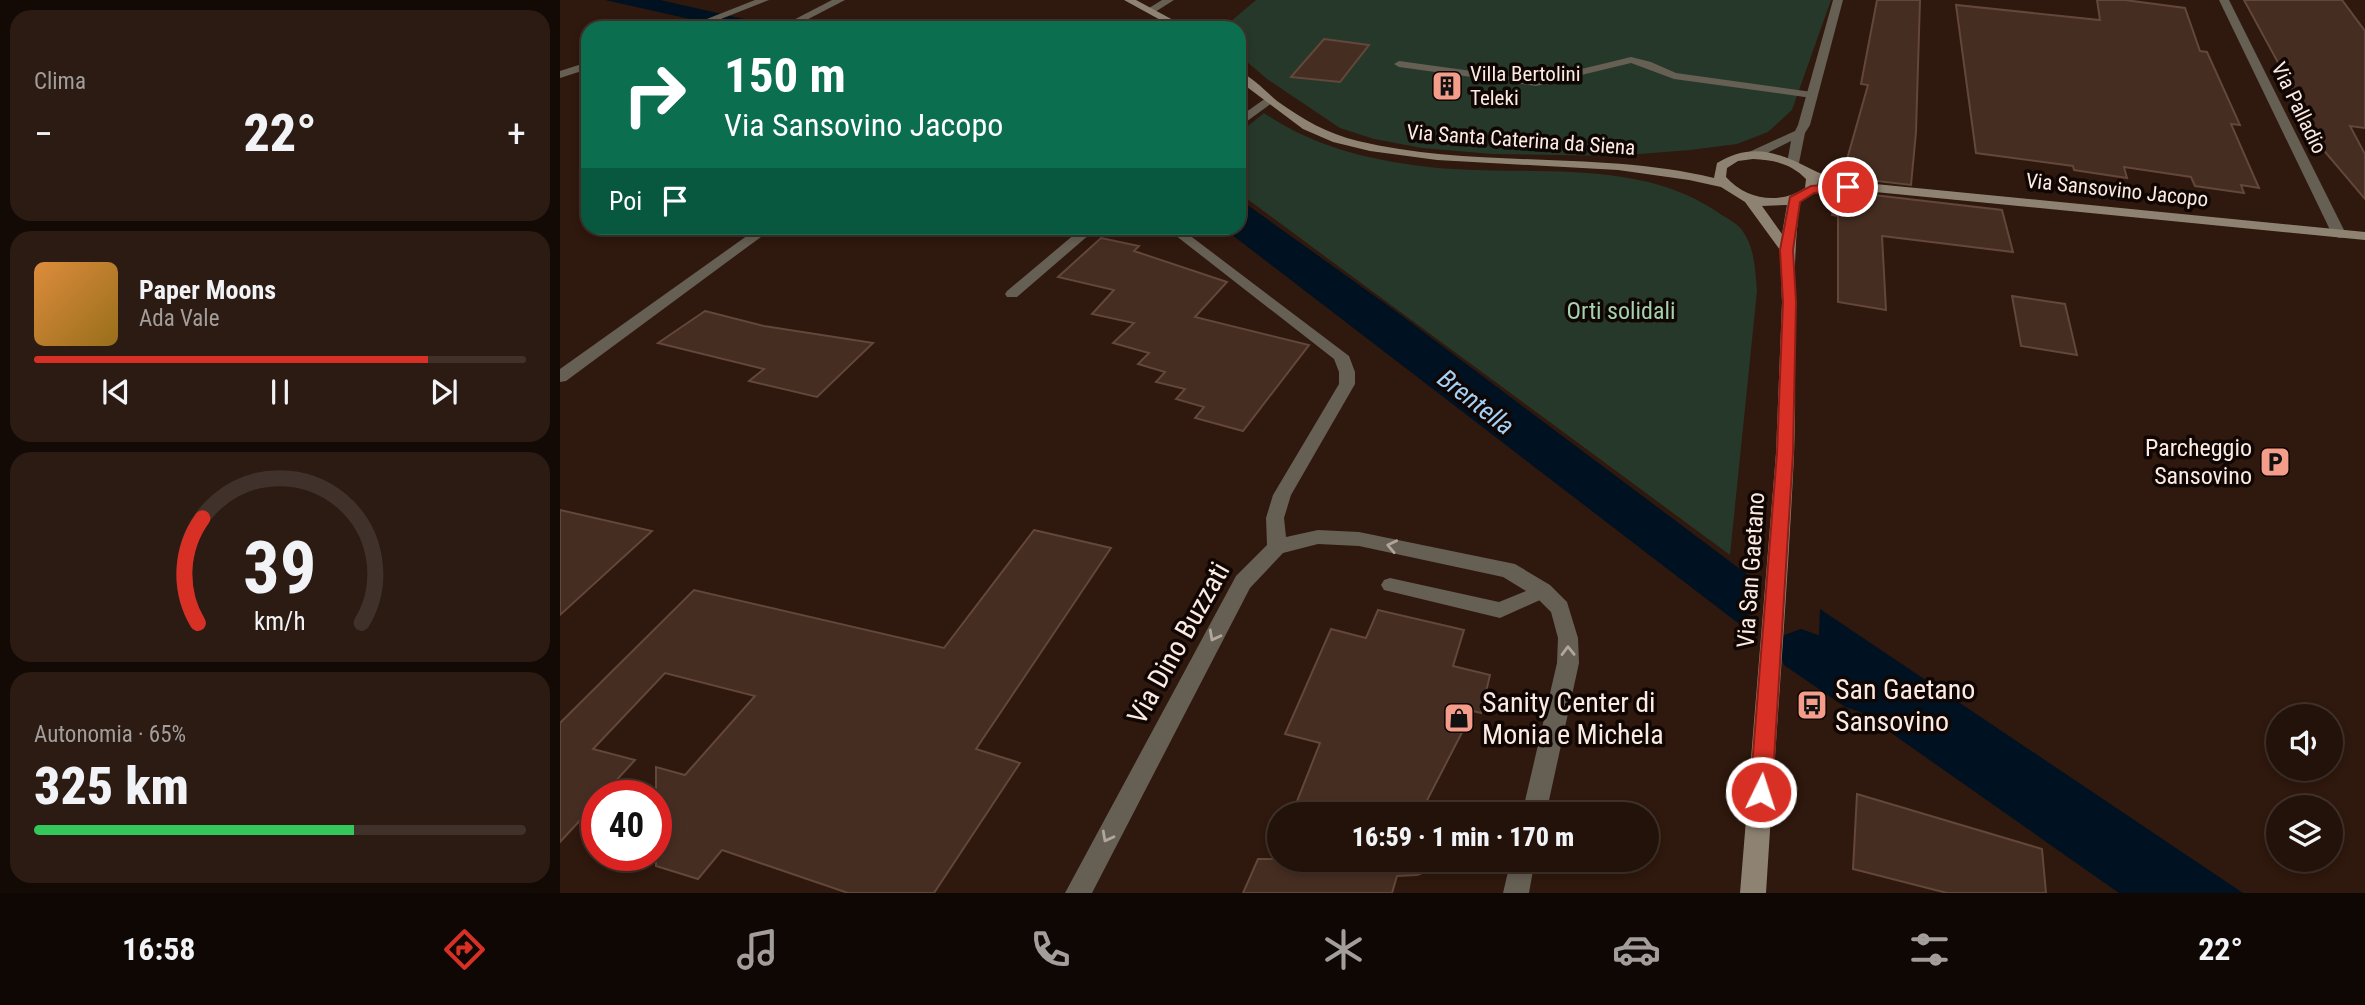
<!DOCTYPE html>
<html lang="it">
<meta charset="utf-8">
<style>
body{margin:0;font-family:"Roboto Condensed",sans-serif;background:#2b1b13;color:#f1f3f6;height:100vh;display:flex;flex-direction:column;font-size:26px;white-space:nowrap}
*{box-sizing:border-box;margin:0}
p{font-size:23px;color:#a39e9c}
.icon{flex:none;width:38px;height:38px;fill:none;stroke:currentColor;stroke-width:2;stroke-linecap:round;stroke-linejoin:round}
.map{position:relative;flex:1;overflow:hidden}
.sheet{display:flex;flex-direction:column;gap:10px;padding:10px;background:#130a06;width:560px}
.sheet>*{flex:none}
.hud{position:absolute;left:21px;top:21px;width:665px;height:214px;border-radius:21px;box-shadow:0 4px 10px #0003,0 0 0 2px #40322b;background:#0b6e4f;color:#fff;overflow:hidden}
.fabs{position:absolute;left:1706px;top:704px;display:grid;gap:14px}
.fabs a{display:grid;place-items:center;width:77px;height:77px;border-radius:50%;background:#23120a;box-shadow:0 4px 10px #0003,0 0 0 2px #40322b;font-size:35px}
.speed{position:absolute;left:21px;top:780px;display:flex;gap:14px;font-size:35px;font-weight:700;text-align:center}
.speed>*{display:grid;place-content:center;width:91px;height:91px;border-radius:50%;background:#23120a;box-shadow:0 4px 10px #0003,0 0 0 2px #40322b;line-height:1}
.speed .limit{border:10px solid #d22;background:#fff;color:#111}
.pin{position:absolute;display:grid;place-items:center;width:60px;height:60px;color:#fff;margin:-30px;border:4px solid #fff;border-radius:50%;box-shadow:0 2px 7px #0007}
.me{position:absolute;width:77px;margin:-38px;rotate:4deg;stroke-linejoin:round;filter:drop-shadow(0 0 5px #0008)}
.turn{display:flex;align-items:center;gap:24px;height:147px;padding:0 28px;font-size:32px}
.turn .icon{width:91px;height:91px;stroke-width:2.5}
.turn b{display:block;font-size:49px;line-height:60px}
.then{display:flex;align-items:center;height:66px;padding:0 28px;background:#0003;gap:14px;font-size:26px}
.big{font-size:52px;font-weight:800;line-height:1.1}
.sheet .card{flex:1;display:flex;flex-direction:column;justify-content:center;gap:10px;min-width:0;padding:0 24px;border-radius:21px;background:#2b1b13}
.sheet .dial{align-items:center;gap:0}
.dial svg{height:182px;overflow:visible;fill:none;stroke:#40322b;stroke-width:7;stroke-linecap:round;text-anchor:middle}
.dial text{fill:#f1f3f6;stroke:none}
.song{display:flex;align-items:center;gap:21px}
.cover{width:84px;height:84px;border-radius:10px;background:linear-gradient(135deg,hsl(30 70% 55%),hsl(40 70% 35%))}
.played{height:7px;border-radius:4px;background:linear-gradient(90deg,#d93025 80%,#40322b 80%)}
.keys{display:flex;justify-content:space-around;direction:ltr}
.heat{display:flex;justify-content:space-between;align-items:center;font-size:38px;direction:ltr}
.charge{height:10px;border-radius:5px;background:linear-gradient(90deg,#34c759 65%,#40322b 0)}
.trip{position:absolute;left:707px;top:802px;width:392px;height:70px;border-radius:35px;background:#23120a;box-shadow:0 4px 10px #0003,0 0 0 2px #40322b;font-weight:800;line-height:70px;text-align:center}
.tabs{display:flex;height:112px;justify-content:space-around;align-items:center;background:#0e0704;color:#a39e9c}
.tabs .icon{width:49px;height:49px}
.tabs .current{color:#d93025}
.tabs b{font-size:32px;color:#f1f3f6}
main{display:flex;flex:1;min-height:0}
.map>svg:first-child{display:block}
.green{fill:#26382a}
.water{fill:#001221}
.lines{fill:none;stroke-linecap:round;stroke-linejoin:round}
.canal{fill:#001221;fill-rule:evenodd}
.building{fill:#462d21;stroke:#62473a;stroke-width:2}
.lane{fill:#665f54;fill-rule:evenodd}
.street{fill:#665f54;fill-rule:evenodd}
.secondary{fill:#8e8372;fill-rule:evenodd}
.oneway{stroke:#b1a59c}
.route{fill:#d93025;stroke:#8d1f18;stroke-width:2}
.labels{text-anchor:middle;stroke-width:7;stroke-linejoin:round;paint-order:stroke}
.far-poi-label{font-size:21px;fill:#fcebe3;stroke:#100603;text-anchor:start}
.far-street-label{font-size:21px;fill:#fcebe3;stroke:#100603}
.park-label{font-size:24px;fill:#a3d2ad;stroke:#100603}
.poi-label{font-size:24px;fill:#fcebe3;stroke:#100603;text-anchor:end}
.street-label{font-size:24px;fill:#fcebe3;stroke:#100603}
.water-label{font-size:26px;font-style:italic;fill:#a3d1f7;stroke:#100603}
.near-street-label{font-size:28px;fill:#fcebe3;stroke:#100603}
.near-poi-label{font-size:28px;fill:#fcebe3;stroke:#100603;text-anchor:start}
</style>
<main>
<section class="sheet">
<div class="card"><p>Clima</p>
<div class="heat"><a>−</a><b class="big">22°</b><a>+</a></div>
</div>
<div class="card">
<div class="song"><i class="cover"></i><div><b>Paper Moons</b><p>Ada Vale</p></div></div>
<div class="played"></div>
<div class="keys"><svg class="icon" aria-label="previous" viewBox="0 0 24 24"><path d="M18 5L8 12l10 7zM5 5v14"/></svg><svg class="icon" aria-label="pause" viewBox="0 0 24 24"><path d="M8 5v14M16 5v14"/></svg><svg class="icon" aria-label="next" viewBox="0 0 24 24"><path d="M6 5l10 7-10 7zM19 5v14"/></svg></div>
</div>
<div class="card dial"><svg viewBox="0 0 100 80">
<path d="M14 69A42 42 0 1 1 86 69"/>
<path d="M14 69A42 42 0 0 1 16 23" stroke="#d93025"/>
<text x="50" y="56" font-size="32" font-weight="700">39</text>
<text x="50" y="72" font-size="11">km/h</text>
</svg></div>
<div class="card"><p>Autonomia · 65%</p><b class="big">325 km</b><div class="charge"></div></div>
</section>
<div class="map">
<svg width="1805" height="893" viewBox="0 0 1805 893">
<rect width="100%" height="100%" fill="#2f180d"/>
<g class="green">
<path d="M 696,0 L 1271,0 L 1232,110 L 1208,132 L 1177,144 L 1130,150 L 1055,156 L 932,154 L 862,148 L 814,139 L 780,128 L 707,79 L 679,55 L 679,28 L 663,28 Z"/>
<path d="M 704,113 C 750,144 798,157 853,165 C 952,180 1068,153 1156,211 C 1164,217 1176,222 1182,230 C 1195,248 1195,269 1197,291 L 1170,555 L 679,193 L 679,133 Z"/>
</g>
<g class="water">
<path d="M 45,0 L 100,0 L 219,27 L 170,28 Z"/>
<path d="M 679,199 L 837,312 L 1192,578 L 1187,630 L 663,228 L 679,228 Z"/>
<path d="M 1260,609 L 1683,893 L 1559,893 L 1257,681 Z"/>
</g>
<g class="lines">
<path class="canal" d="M 1241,629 L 1258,635 L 1321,675 L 1328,691 L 1321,707 L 1303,713 L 1285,707 L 1224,665 L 1217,650 L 1224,635 Z"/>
</g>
<g class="building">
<path d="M 1317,0 L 1360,0 L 1356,132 L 1351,185 L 1282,177 L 1308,85 L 1301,84 Z"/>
<path d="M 1537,0 L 1565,0 L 1625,8 L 1640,51 L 1647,52 L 1680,125 L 1671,124 L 1699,188 L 1681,185 L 1684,193 L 1635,186 L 1631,177 L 1564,167 L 1567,178 L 1514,170 L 1513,166 L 1416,153 L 1396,5 L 1540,20 Z"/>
<path d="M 1684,0 L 1782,0 L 1805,31 L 1805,128 L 1790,126 L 1805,154 L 1805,199 L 1733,114 L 1747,116 Z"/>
<path d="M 764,39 L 809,45 L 780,82 L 731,77 Z"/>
<path d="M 1279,188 L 1305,194 L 1442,210 L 1453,252 L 1322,236 L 1326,310 L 1278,302 L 1278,216 L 1272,215 Z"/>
<path d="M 541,238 L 579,246 L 574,251 L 667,282 L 635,317 L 749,345 L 683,431 L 635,418 L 644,407 L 616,399 L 625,389 L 596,382 L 605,372 L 578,364 L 589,353 L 553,343 L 574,323 L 532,314 L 554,290 L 498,277 Z"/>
<path d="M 1452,296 L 1505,304 L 1517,355 L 1461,346 Z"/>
<path d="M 145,311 L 204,326 L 313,343 L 257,397 L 189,381 L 204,369 L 98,343 Z"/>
<path d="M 0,510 L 92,531 L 0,615 Z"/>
<path d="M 474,530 L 551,548 L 416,749 L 460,763 L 374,893 L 288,893 L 162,850 L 138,879 L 96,866 L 96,767 L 125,775 L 195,696 L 105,673 L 33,749 L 75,760 L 42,796 L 37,796 L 37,802 L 0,842 L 0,723 L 134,590 L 384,648 Z"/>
<path d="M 818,610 L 904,630 L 893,666 L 930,675 L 921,713 L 913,711 L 860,814 L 732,814 L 760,743 L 725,734 L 771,629 L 806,638 Z"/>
<path d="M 1297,794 L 1482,849 L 1486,893 L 1387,893 L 1293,869 Z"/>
<path d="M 719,845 L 719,859 L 872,859 L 865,872 L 857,875 L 837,876 L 832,893 L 683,893 L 698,859 L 714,859 Z"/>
</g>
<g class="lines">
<g class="lane">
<path d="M 1071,57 L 1091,62 L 1116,73 L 1252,92 L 1257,95 L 1252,98 L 1114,79 L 1071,63 L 976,86 L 839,67 L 834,64 L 839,61 L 976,80 Z"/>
<path d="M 830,578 L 939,602 L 983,584 L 989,586 L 992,591 L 989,596 L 940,618 L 824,590 L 821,585 L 824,580 Z"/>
</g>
<g class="street">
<path d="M 195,0 L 209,0 L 138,28 L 124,28 Z"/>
<path d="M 272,0 L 285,0 L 231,28 L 218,28 Z"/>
<path d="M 602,0 L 614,0 L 595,12 L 589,12 L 589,8 Z"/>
<path d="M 1273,0 L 1283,0 L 1250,125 L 1245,133 L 1239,163 L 1233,167 L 1227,163 L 1231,141 L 1197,158 L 1189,158 L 1189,152 L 1235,131 L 1238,125 Z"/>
<path d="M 1659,0 L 1669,0 L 1786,234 L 1784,237 L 1779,238 L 1772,234 Z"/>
<path d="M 28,62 L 28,69 L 0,78 L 0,71 Z"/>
<path d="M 706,98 L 716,100 L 679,127 L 679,117 Z"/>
<path d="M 198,228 L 213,228 L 6,381 L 0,382 L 0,369 Z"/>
<path d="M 522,228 L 537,228 L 457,297 L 447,297 L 445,294 L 447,291 Z"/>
<path d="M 606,228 L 620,228 L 789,356 L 795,372 L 795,384 L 731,495 L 724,518 L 726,537 L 758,530 L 799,532 L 955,564 L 990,585 L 1007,602 L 1018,638 L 1019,663 L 986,814 L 962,814 L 997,663 L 998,638 L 991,612 L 976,597 L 943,577 L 799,546 L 758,544 L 723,553 L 690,588 L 532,893 L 505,893 L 676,576 L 707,545 L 706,518 L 713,495 L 779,384 L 779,372 L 774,359 Z"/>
<path d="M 951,859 L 975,859 L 969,893 L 943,893 Z"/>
</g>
<g class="secondary">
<path d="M 564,0 L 576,0 L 628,28 L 615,28 Z"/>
<path d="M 679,72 C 693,77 705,91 717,101 C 742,119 768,134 798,141 C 914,169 1037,150 1154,178 L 1157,163 C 1191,142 1218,152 1251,169 C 1267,178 1288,180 1305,183 L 1805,232 L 1805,240 L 1305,191 L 1258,180 L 1256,193 L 1240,201 C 1229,285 1238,370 1234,455 C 1227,601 1215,747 1206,893 L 1180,893 L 1216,453 L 1222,302 L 1220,250 L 1185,202 L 1161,187 L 1129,180 L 1058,170 L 877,160 L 810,151 L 773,142 L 743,129 L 679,81 ZM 1193,159 C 1213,160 1231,163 1246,179 L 1245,188 C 1220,205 1186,200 1166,177 L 1167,168 L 1178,161 ZM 1227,205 L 1222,234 L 1202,206 Z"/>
</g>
</g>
<defs><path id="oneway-chevron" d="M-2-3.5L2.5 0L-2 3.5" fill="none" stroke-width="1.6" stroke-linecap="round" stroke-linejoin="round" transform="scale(1.75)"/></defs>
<g class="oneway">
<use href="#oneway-chevron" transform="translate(832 546) rotate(-168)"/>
<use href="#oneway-chevron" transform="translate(654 636) rotate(118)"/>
<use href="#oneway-chevron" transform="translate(1008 651) rotate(-91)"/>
<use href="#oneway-chevron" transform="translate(547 837) rotate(118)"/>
</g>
<path class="route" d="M 1288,183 L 1294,187 L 1292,189 L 1254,193 L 1240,202 L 1233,250 L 1236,302 L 1233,453 L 1212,792 L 1208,800 L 1201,803 L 1193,800 L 1190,792 L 1217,453 L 1223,302 L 1220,250 L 1230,197 L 1251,186 Z"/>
<defs>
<g id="building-square" transform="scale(1.575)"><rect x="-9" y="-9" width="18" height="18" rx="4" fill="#f49d8b" stroke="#100603"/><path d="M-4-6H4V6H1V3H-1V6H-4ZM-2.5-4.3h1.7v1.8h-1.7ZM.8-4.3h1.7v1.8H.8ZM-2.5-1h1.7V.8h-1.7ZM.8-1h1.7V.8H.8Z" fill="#111"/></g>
<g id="parking-square" transform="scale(1.575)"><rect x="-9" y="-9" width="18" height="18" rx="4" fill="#f49d8b" stroke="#100603"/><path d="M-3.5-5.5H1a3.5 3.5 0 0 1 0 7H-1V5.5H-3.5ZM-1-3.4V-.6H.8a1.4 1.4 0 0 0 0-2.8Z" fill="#111"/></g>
<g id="bus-square" transform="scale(1.575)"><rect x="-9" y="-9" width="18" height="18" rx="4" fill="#f49d8b" stroke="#100603"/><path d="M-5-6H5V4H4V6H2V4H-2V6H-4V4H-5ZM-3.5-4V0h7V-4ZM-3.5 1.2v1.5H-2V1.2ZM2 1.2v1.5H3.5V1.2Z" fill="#111"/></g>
<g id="shop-square" transform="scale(1.575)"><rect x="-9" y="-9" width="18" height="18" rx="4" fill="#f49d8b" stroke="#100603"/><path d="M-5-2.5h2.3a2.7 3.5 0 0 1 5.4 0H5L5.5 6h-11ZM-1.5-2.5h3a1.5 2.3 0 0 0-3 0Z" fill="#111"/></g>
</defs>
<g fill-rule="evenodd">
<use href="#building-square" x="887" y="86"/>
<use href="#parking-square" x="1715" y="462"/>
<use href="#bus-square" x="1252" y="705"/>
<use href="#shop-square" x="899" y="718"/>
</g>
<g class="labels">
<g class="far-poi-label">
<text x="910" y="81">Villa Bertolini<tspan x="910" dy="24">Teleki</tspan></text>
</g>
<g class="far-street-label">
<text transform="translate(1739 108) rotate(64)" y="7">Via Palladio</text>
<text transform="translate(961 140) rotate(4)" y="7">Via Santa Caterina da Siena</text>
<text transform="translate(1557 190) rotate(6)" y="7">Via Sansovino Jacopo</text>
</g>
<g class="park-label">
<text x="1061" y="319">Orti solidali</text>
</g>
<g class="poi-label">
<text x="1692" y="456">Parcheggio<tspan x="1692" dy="28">Sansovino</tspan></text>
</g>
<g class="street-label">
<text transform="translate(1191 570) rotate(-86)" y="8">Via San Gaetano</text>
</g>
<g class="water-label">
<text transform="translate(916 402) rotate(38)" y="9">Brentella</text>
</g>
<g class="near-street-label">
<text transform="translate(618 643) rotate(-61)" y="10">Via Dino Buzzati</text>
</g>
<g class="near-poi-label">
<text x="1275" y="699">San Gaetano<tspan x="1275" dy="32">Sansovino</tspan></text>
<text x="922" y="712">Sanity Center di<tspan x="922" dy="32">Monia e Michela</tspan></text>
</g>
</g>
</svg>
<div class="fabs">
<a><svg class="icon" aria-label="sound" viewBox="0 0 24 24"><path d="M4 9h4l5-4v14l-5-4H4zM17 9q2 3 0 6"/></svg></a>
<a><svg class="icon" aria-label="layers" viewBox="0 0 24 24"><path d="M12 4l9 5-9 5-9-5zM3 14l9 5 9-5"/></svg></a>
</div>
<div class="speed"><div class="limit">40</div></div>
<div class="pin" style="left:1288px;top:187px;background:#d93025"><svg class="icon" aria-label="arrive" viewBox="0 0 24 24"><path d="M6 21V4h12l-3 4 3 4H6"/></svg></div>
<svg class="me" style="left:1201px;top:792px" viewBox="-20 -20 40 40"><circle r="17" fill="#d93025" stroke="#fff" stroke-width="3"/><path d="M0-11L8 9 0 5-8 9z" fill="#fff"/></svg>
<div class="trip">16:59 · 1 min · 170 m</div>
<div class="hud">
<div class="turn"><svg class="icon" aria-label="right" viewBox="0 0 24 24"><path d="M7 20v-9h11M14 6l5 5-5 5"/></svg><div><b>150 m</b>Via Sansovino Jacopo</div></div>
<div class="then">Poi<svg class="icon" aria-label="arrive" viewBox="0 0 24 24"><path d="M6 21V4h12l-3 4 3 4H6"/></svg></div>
</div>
</div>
</main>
<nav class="tabs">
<b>16:58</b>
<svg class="icon current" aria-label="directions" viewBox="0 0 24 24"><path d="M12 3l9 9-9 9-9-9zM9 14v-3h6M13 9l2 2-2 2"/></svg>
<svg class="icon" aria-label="music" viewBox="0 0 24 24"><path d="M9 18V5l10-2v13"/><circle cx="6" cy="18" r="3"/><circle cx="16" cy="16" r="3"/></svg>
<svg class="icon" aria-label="phone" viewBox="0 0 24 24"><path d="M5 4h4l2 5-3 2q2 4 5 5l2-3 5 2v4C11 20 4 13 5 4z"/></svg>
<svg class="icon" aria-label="climate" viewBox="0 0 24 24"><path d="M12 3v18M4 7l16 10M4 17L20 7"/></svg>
<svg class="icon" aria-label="car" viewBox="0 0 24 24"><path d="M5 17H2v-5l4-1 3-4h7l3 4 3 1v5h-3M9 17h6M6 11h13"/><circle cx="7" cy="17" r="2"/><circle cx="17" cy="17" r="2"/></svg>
<svg class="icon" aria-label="filters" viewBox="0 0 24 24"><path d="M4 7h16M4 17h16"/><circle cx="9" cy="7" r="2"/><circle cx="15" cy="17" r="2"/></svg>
<b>22°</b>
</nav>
